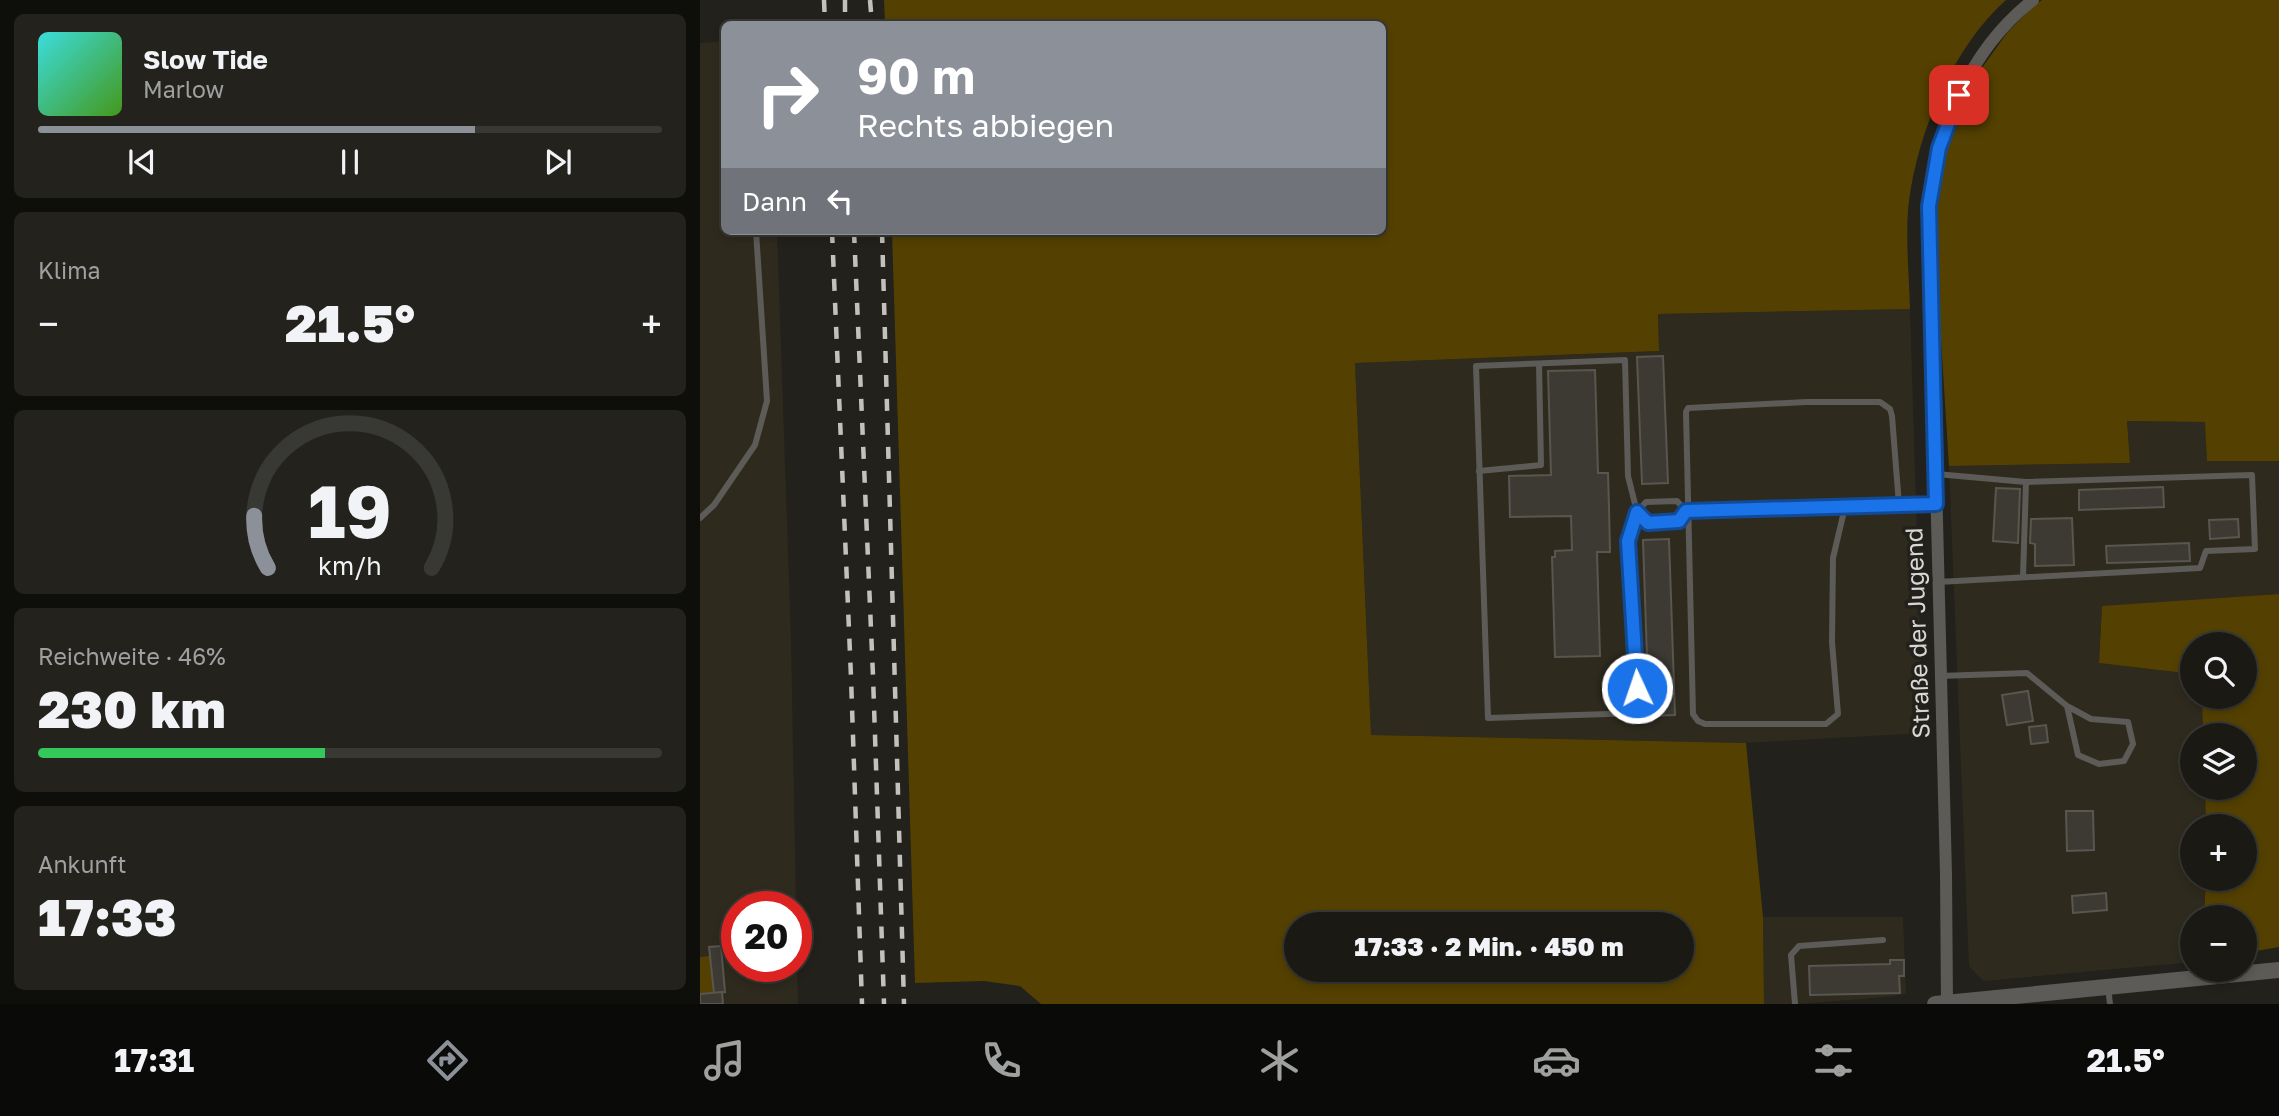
<!DOCTYPE html>
<html lang="de">
<meta charset="utf-8">
<style>
body{margin:0;font-family:"Golos Text",sans-serif;background:#23221d;color:#f1f3f6;height:100vh;display:flex;flex-direction:column;font-size:26px;white-space:nowrap}
*{box-sizing:border-box;margin:0}
p{font-size:23px;color:#9fa0a0}
.icon{flex:none;width:38px;height:38px;fill:none;stroke:currentColor;stroke-width:2;stroke-linecap:round;stroke-linejoin:round}
.map{position:relative;flex:1;overflow:hidden}
.sheet{display:flex;flex-direction:column;gap:14px;padding:14px;background:#0e0e0b;width:700px}
.sheet>*{flex:none}
.top-card{position:absolute;left:21px;top:21px;width:665px;height:214px;border-radius:10px;box-shadow:0 4px 10px #0003,0 0 0 2px #383834;background:#8c9099;color:#fff;overflow:hidden}
.tools{position:absolute;left:1480px;top:632px;display:grid;gap:14px}
.tools a{display:grid;place-items:center;width:77px;height:77px;border-radius:50%;background:#1a1914;box-shadow:0 4px 10px #0003,0 0 0 2px #383834;font-size:35px}
.speed{position:absolute;left:21px;top:891px;display:flex;gap:14px;font-size:35px;font-weight:700;text-align:center}
.speed>*{display:grid;place-content:center;width:91px;height:91px;border-radius:50%;background:#1a1914;box-shadow:0 4px 10px #0003,0 0 0 2px #383834;line-height:1}
.speed .limit{border:10px solid #d22;background:#fff;color:#111}
.pin{position:absolute;display:grid;place-items:center;width:60px;height:60px;color:#fff;margin:-30px;border-radius:14px;box-shadow:0 4px 10px #0006}
.me{position:absolute;width:77px;margin:-38px;rotate:357deg;stroke-linejoin:round;filter:drop-shadow(0 0 5px #0008)}
.turn{display:flex;align-items:center;gap:24px;height:147px;padding:0 21px;font-size:32px}
.turn .icon{width:91px;height:91px;stroke-width:2.5}
.turn b{display:block;font-size:49px;line-height:60px}
.then{display:flex;align-items:center;height:66px;padding:0 21px;background:#0003;gap:14px;font-size:26px}
.big{font-size:52px;font-weight:800;line-height:1.1}
.sheet .widget{flex:1;display:flex;flex-direction:column;justify-content:center;gap:10px;min-width:0;padding:0 24px;border-radius:10px;background:#23221d}
.sheet .dial{align-items:center;gap:0}
.dial svg{height:182px;overflow:visible;fill:none;stroke:#383834;stroke-width:7;stroke-linecap:round;text-anchor:middle}
.dial text{fill:#f1f3f6;stroke:none}
.song{display:flex;align-items:center;gap:21px}
.cover{width:84px;height:84px;border-radius:10px;background:linear-gradient(135deg,hsl(180 70% 55%),hsl(100 70% 35%))}
.played{height:7px;border-radius:4px;background:linear-gradient(90deg,#8c9099 70%,#383834 70%)}
.keys{display:flex;justify-content:space-around;direction:ltr}
.heat{display:flex;justify-content:space-between;align-items:center;font-size:38px;direction:ltr}
.charge{height:10px;border-radius:5px;background:linear-gradient(90deg,#34c759 46%,#383834 0)}
.trip{position:absolute;left:584px;top:912px;width:410px;height:70px;border-radius:35px;background:#1a1914;box-shadow:0 4px 10px #0003,0 0 0 2px #383834;font-weight:800;line-height:70px;text-align:center}
.dock{display:flex;height:112px;justify-content:space-around;align-items:center;background:#0a0a08;color:#9fa0a0}
.dock .icon{width:49px;height:49px}
.dock .selected{color:#8c9099}
.dock b{font-size:32px;color:#f1f3f6}
main{display:flex;flex:1;min-height:0}
.map>svg:first-child{display:block}
.built{fill:#2e2a1e}
.green{fill:#544101;fill-rule:evenodd}
.building{fill:#3d3a34;stroke:#595650;stroke-width:2}
.lines{fill:none;stroke-linecap:round;stroke-linejoin:round}
.service{stroke:#5c5b58;stroke-width:6}
.minor{stroke:#5c5b58;stroke-width:12}
.tertiary{stroke:#5c5b58;stroke-width:16}
.rail{stroke:#c3c1bd;stroke-width:4.5;stroke-dasharray:12 12;stroke-linecap:butt}
.route-casing{stroke:#114b97;stroke-width:18}
.route{stroke:#1a73e8;stroke-width:12}
.labels{text-anchor:middle;stroke-width:7;stroke-linejoin:round;paint-order:stroke}
.street-label{font-size:24px;fill:#d9d7d4;stroke:#23211b}
</style>
<main>
<section class="sheet">
<div class="widget">
<div class="song"><i class="cover"></i><div><b>Slow Tide</b><p>Marlow</p></div></div>
<div class="played"></div>
<div class="keys"><svg class="icon" aria-label="previous" viewBox="0 0 24 24"><path d="M18 5L8 12l10 7zM5 5v14"/></svg><svg class="icon" aria-label="pause" viewBox="0 0 24 24"><path d="M8 5v14M16 5v14"/></svg><svg class="icon" aria-label="next" viewBox="0 0 24 24"><path d="M6 5l10 7-10 7zM19 5v14"/></svg></div>
</div>
<div class="widget"><p>Klima</p>
<div class="heat"><a>−</a><b class="big">21.5°</b><a>+</a></div>
</div>
<div class="widget dial"><svg viewBox="0 0 100 80">
<path d="M14 69A42 42 0 1 1 86 69"/>
<path d="M14 69A42 42 0 0 1 8 46" stroke="#8c9099"/>
<text x="50" y="56" font-size="32" font-weight="700">19</text>
<text x="50" y="72" font-size="11">km/h</text>
</svg></div>
<div class="widget"><p>Reichweite · 46%</p><b class="big">230 km</b><div class="charge"></div></div>
<div class="widget"><p>Ankunft</p><b class="big">17:33</b></div>
</section>
<div class="map">
<svg width="1579" height="1004" viewBox="0 0 1579 1004">
<rect width="100%" height="100%" fill="#23211b"/>
<g class="built">
<path d="M 24,41 L 24,231 L 77,231 L 91,639 L 96,906 L 37,906 L 37,966 L 96,966 L 96,923 L 98,1004 L 0,1004 L 0,43 Z"/>
<path d="M 1210,309 L 1223,733 L 1046,743 L 671,735 L 655,363 L 959,351 L 958,314 Z"/>
<path d="M 1427,421 L 1506,422 L 1507,461 L 1579,461 L 1579,594 L 1402,607 L 1399,663 L 1493,674 L 1493,696 L 1502,697 L 1503,735 L 1493,735 L 1493,788 L 1505,788 L 1506,826 L 1493,826 L 1493,878 L 1506,879 L 1504,917 L 1493,917 L 1493,962 L 1283,981 L 1269,966 L 1249,466 L 1430,463 Z"/>
<path d="M 1063,917 L 1203,917 L 1206,994 L 1186,997 L 1098,1004 L 1064,1004 Z"/>
</g>
<g class="green">
<path d="M 184,0 L 1306,0 C 1253,47 1218,132 1209,201 C 1205,232 1209,276 1210,309 L 958,314 L 959,351 L 655,363 L 671,735 L 1046,743 L 1063,917 L 1064,1004 L 341,1004 L 320,986 L 284,981 L 215,983 L 192,231 L 682,231 L 682,24 L 185,24 ZM 597,924 L 982,924 L 982,970 L 597,970 Z"/>
<path d="M 1342,0 L 1579,0 L 1579,461 L 1507,461 L 1505,422 L 1427,421 L 1430,463 L 1249,466 L 1234,230 L 1244,148 L 1266,94 L 1284,65 L 1307,33 L 1333,6 Z"/>
<path d="M 1579,594 L 1579,947 L 1545,953 L 1545,917 L 1504,917 L 1506,879 L 1545,878 L 1545,826 L 1506,826 L 1505,788 L 1545,788 L 1545,735 L 1503,735 L 1502,697 L 1545,696 L 1545,644 L 1493,644 L 1493,674 L 1399,663 L 1402,606 Z"/>
<path d="M 10,956 L 14,993 L 0,994 L 0,957 Z"/>
</g>
<g class="building">
<path d="M 963,356 L 968,483 L 942,484 L 937,357 Z"/>
<path d="M 895,370 L 898,473 L 908,473 L 909,507 L 910,552 L 897,552 L 900,656 L 855,657 L 852,557 L 855,557 L 855,551 L 872,550 L 871,516 L 810,517 L 809,476 L 851,475 L 848,371 Z"/>
<path d="M 1463,487 L 1464,507 L 1379,510 L 1379,490 Z"/>
<path d="M 1296,488 L 1320,489 L 1318,543 L 1293,541 Z"/>
<path d="M 1372,518 L 1374,565 L 1335,566 L 1335,544 L 1330,543 L 1331,519 Z"/>
<path d="M 1538,519 L 1539,537 L 1510,539 L 1509,520 Z"/>
<path d="M 969,539 L 975,715 L 949,716 L 943,540 Z"/>
<path d="M 1489,543 L 1490,561 L 1407,563 L 1406,546 Z"/>
<path d="M 1328,691 L 1333,721 L 1307,725 L 1302,695 Z"/>
<path d="M 1346,725 L 1348,742 L 1331,744 L 1329,727 Z"/>
<path d="M 1366,811 L 1393,811 L 1394,850 L 1367,851 Z"/>
<path d="M 1406,893 L 1407,910 L 1373,913 L 1372,896 Z"/>
<path d="M 21,946 L 25,992 L 14,993 L 9,947 Z"/>
<path d="M 1190,960 L 1204,960 L 1204,976 L 1199,976 L 1200,993 L 1110,995 L 1109,966 L 1190,964 Z"/>
<path d="M 22,992 L 23,1004 L 0,1004 L 0,994 Z"/>
</g>
<g class="lines">
<g class="service">
<path d="M 925,360 L 928,476 L 937,512 L 928,541 L 938,713 L 788,718 L 776,366 Z"/>
<path d="M 779,471 L 841,465 L 839,364"/>
<path d="M 1236,474 L 1326,482 L 1552,475 L 1555,549 L 1506,551 L 1500,568 L 1238,582"/>
<path d="M 1145,507 L 1133,558 L 1132,642 L 1138,714 L 1126,724 L 1005,724 L 998,721 L 993,714 L 986,412 L 988,408 L 1106,402 L 1180,402 L 1190,409 L 1192,416 L 1199,505"/>
<path d="M 986,511 L 979,521 L 948,523 L 937,512 L 946,502 L 977,501 L 986,511 L 1236,504"/>
<path d="M 0,518 L 14,505 L 55,445 L 67,401 L 56,231"/>
<path d="M 1323,577 L 1326,482"/>
<path d="M 1240,676 L 1327,673 L 1367,706 L 1378,755 L 1399,764 L 1424,761 L 1433,744 L 1428,722 L 1391,719 L 1367,706"/>
<path d="M 1408,987 L 1410,1004"/>
<path d="M 1095,1004 L 1091,955 L 1099,946 L 1183,940"/>
</g>
<path class="minor" d="M 1247,1004 L 1246,874 L 1229,206 C 1238,128 1269,50 1333,0"/>
<path class="tertiary" d="M 1235,1004 L 1579,970"/>
<g class="rail">
<path d="M 124,0 L 125,24"/>
<path d="M 145,0 L 145,24"/>
<path d="M 170,0 L 172,24"/>
<path d="M 132,231 L 151,677 L 162,1004"/>
<path d="M 154,231 L 173,676 L 184,1004"/>
<path d="M 182,231 L 204,1004"/>
</g>
</g>
<g class="lines">
<g class="route-casing">
<path id="route" d="M 937,688 L 928,541 L 937,512 L 948,523 L 979,521 L 986,511 L 1236,504 L 1229,206 L 1239,148 L 1259,95"/>
</g>
<use href="#route" class="route"/>
</g>
<g class="labels">
<g class="street-label">
<text transform="translate(1218 633) rotate(-92)" y="8">Straße der Jugend</text>
</g>
</g>
</svg>
<div class="tools">
<a><svg class="icon" aria-label="search" viewBox="0 0 24 24"><circle cx="10" cy="10" r="6"/><path d="M15 15l6 6"/></svg></a>
<a><svg class="icon" aria-label="layers" viewBox="0 0 24 24"><path d="M12 4l9 5-9 5-9-5zM3 14l9 5 9-5"/></svg></a>
<a>+</a>
<a>−</a>
</div>
<div class="speed"><div class="limit">20</div></div>
<div class="pin" style="left:1259px;top:95px;background:#d93025"><svg class="icon" aria-label="arrive" viewBox="0 0 24 24"><path d="M6 21V4h12l-3 4 3 4H6"/></svg></div>
<svg class="me" style="left:937px;top:688px" viewBox="-20 -20 40 40"><circle r="17" fill="#1a73e8" stroke="#fff" stroke-width="3"/><path d="M0-11L8 9 0 5-8 9z" fill="#fff"/></svg>
<div class="trip">17:33 · 2 Min. · 450 m</div>
<div class="top-card">
<div class="turn"><svg class="icon" aria-label="right" viewBox="0 0 24 24"><path d="M7 20v-9h11M14 6l5 5-5 5"/></svg><div><b>90 m</b>Rechts abbiegen</div></div>
<div class="then">Dann<svg class="icon" aria-label="left" viewBox="0 0 24 24"><path d="M17 20v-9H6M10 6l-5 5 5 5"/></svg></div>
</div>
</div>
</main>
<nav class="dock">
<b>17:31</b>
<svg class="icon selected" aria-label="directions" viewBox="0 0 24 24"><path d="M12 3l9 9-9 9-9-9zM9 14v-3h6M13 9l2 2-2 2"/></svg>
<svg class="icon" aria-label="music" viewBox="0 0 24 24"><path d="M9 18V5l10-2v13"/><circle cx="6" cy="18" r="3"/><circle cx="16" cy="16" r="3"/></svg>
<svg class="icon" aria-label="phone" viewBox="0 0 24 24"><path d="M5 4h4l2 5-3 2q2 4 5 5l2-3 5 2v4C11 20 4 13 5 4z"/></svg>
<svg class="icon" aria-label="climate" viewBox="0 0 24 24"><path d="M12 3v18M4 7l16 10M4 17L20 7"/></svg>
<svg class="icon" aria-label="car" viewBox="0 0 24 24"><path d="M5 17H2v-5l4-1 3-4h7l3 4 3 1v5h-3M9 17h6M6 11h13"/><circle cx="7" cy="17" r="2"/><circle cx="17" cy="17" r="2"/></svg>
<svg class="icon" aria-label="filters" viewBox="0 0 24 24"><path d="M4 7h16M4 17h16"/><circle cx="9" cy="7" r="2"/><circle cx="15" cy="17" r="2"/></svg>
<b>21.5°</b>
</nav>
